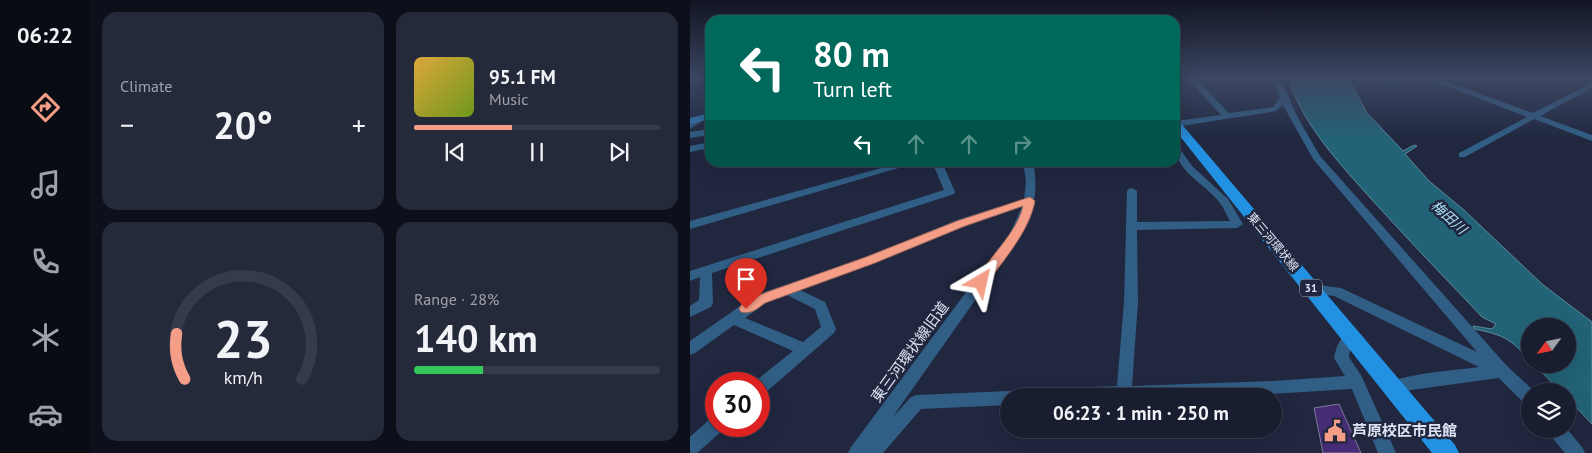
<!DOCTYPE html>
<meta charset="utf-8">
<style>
body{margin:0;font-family:"PT Sans","Noto Sans JP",sans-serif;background:#252a3b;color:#f1f3f6;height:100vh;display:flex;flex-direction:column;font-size:19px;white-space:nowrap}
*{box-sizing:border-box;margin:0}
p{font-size:16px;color:#9fa2aa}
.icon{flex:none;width:28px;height:28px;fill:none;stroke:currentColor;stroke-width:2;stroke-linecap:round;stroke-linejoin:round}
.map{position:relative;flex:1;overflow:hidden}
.sheet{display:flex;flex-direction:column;gap:12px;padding:12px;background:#0d101a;width:600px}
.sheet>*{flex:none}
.top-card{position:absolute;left:15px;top:15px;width:475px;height:152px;border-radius:15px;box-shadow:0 5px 20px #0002,0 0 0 1px #363b4b;background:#00695c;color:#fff;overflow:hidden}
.needle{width:32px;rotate:237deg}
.tools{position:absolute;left:831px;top:318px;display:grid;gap:10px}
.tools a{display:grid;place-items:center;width:55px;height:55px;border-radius:50%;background:#181d2f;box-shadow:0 5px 20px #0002,0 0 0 1px #363b4b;font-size:25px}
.speed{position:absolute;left:15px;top:372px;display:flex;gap:10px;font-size:25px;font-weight:700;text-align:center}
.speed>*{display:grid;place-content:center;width:65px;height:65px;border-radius:50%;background:#181d2f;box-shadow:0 5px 20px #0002,0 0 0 1px #363b4b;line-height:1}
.speed .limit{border:8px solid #d22;background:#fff;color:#111}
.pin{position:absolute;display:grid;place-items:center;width:42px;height:42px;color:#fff;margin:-51px -21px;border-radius:50% 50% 50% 0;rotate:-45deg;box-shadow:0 0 5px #0007}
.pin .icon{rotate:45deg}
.me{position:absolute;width:55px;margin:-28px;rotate:36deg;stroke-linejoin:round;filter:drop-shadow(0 0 4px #0008)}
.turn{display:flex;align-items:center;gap:18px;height:105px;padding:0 25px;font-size:22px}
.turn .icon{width:65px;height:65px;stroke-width:2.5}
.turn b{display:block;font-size:35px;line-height:42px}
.lanes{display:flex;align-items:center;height:48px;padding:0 25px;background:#0003;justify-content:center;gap:25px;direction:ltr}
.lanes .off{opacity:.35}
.big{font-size:38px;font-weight:700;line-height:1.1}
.sheet .widget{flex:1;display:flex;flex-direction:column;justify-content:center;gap:8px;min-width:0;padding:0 18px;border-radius:15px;background:#252a3b}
.sheet .dial{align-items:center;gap:0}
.dial svg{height:130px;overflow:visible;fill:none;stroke:#363b4b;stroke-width:7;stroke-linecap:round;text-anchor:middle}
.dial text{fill:#f1f3f6;stroke:none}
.song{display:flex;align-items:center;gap:15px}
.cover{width:60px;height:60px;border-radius:8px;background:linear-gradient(135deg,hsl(40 70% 55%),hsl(80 70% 35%))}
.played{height:5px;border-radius:2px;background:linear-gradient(90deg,#f49e88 40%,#363b4b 40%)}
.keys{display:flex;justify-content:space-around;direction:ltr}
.heat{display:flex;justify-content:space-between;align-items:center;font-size:28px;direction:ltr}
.charge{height:8px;border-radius:4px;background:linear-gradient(90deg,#34c759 28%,#363b4b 0)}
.sheet .tiles{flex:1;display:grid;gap:12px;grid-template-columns:repeat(2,1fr)}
.trip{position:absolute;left:310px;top:388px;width:282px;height:50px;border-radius:25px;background:#181d2f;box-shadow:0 5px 20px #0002,0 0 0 1px #363b4b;font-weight:700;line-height:50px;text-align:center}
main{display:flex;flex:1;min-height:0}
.tabs{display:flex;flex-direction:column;width:90px;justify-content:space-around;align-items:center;background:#0a0c13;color:#9fa2aa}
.tabs .icon{width:35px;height:35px}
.tabs .current{color:#f49e88}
.tabs b{font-size:22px;color:#f1f3f6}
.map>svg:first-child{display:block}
.water{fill:#236377;stroke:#5b899c}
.building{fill:#452d75;stroke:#7f7896}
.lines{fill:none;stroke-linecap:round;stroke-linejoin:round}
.street{fill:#315e85;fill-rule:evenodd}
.secondary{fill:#2d7bb9;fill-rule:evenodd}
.primary{fill:#2391e1;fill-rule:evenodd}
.route{fill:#f49e88;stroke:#9f6758}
.labels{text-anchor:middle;stroke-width:5;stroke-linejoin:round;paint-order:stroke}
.shield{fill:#20273f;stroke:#a4abbd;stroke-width:1}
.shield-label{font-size:11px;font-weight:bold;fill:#dde3f3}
.street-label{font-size:12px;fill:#dde3f3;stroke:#20273f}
.water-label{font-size:14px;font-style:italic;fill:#ade2f4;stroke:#20273f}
.near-street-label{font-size:15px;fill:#dde3f3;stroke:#20273f}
.near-poi-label{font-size:15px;font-weight:bold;fill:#dde3f3;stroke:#20273f;text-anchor:start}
</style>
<main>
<nav class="tabs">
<b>06:22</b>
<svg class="icon current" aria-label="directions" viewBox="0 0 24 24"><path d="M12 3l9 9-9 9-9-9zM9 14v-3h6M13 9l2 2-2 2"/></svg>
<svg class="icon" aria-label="music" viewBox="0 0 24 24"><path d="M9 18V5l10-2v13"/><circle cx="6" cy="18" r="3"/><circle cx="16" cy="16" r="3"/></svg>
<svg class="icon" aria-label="phone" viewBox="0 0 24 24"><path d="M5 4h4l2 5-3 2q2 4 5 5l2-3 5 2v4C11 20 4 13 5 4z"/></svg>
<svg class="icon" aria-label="climate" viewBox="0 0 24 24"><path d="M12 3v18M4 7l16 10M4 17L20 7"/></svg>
<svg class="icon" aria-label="car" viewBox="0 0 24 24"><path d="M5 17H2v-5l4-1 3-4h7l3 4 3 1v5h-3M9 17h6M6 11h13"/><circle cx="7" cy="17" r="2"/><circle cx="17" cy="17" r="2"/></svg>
</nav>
<section class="sheet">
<div class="tiles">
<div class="widget"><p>Climate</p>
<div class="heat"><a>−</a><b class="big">20°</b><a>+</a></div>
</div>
<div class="widget">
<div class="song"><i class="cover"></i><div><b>95.1 FM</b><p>Music</p></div></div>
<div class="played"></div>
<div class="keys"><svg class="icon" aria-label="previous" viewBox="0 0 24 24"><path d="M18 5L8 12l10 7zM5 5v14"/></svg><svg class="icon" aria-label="pause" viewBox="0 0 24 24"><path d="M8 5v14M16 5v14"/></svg><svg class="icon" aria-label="next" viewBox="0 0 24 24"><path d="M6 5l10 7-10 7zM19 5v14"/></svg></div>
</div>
<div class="widget dial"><svg viewBox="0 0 100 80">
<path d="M14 69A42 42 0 1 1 86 69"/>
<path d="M14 69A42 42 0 0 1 9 41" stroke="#f49e88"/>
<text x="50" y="56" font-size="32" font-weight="700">23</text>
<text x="50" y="72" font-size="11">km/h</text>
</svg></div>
<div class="widget"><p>Range · 28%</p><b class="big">140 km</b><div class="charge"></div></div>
</div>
</section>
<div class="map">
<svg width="902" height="453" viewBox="0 0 902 453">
<rect width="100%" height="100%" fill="#20273f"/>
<path class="water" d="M 598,78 L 658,78 L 677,113 L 713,151 L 724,145 L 727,146 L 715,154 L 739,181 L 774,210 L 852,284 L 902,322 L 902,424 L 878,399 L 878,391 L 870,391 L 844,364 L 878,364 L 878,326 L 840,326 L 840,360 C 819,338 814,335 784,329 L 783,326 L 802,329 L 806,324 L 792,317 L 778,302 C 746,269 715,236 684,202 C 650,164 614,127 598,78 Z"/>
<path class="building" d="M 649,404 L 671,453 L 633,453 L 624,408 Z"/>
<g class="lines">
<g class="street">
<path d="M 497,78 L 505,78 L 539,113 L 583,107 L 590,98 L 582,78 L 590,78 L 608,118 L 630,156 L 817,366 L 844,391 L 840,391 L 840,405 L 834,403 L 809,378 L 721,390 L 702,395 L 696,393 L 694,388 L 696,383 C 726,372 759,371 789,367 L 644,296 L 616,292 L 615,289 L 616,286 L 621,284 L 651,288 L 787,352 L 623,159 L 593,105 L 586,111 L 485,127 L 485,121 L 531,115 Z"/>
<path d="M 701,78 L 711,78 L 702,84 L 696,84 L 696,80 Z"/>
<path d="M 736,78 L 747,78 L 843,113 L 902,83 L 902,88 L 850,116 L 902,135 L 902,141 L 844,119 L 775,157 L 769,157 L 769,153 L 837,117 Z"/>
<path d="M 9,116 L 12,117 L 12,121 L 0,129 L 0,122 Z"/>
<path d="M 20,129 L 20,135 L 0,138 L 0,132 Z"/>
<path d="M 20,142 L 20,148 L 0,152 L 0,146 Z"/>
<path d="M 485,145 L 488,146 L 502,166 L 538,199 L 553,224 L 547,228 L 447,230 L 448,302 L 442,386 L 584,381 L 655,376 L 644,358 C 646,347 652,329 666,334 L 668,338 L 660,350 L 659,357 L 672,377 L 706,453 L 688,453 L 662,389 L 547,396 L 345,396 L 347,391 L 353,389 L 427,386 L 434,302 L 437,191 L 438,189 L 442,188 L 447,191 L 447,222 L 540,221 C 536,215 534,208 530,203 C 516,184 485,172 485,145 Z"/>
<path d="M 213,162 L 229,162 L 0,229 L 0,221 Z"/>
<path d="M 242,162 L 252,162 L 265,192 L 264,194 L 22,273 L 23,303 L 21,307 L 0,317 L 0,306 L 9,300 L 10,277 L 0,281 L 0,271 L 254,190 Z"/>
<path d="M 333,162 L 343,162 C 349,190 344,213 329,238 L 202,418 L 221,397 L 227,395 L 319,391 L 325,393 L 326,396 L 319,396 L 319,405 L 231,409 L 193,453 L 158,453 L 161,447 L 320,233 L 332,207 C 257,231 184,263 110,290 L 135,302 L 146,329 L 144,333 L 75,393 L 69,395 L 69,384 L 63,383 L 103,351 L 44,325 L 5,353 L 0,355 L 0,341 L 66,295 L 177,257 L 267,220 L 334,199 L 336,182 ZM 97,295 L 125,309 L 131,327 L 113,342 L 55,318 L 76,303 Z"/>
<path d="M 26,417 L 26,426 L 34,426 L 32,431 L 7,453 L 0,453 L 0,437 L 20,419 Z"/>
<path d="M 858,429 L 877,429 L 892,447 L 895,453 L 875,453 L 860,435 Z"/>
</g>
<path class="secondary" d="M 20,113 L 20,119 L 0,124 L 0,118 Z"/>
<path class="primary" d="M 485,120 L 489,121 L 765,445 L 769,453 L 742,453 L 485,130 Z"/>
</g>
<linearGradient id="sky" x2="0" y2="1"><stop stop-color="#121523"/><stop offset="0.55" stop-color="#3c4763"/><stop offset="1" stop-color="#3c4763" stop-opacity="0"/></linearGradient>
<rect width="902" height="141" fill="url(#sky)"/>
<path class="route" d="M 340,197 L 345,201 C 339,232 314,259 296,285 L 287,285 L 285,282 C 299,256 326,235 333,206 L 275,226 L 185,263 L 75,303 C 68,308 61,315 51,312 L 49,309 L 51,305 L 66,296 L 176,257 L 267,221 Z"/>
<defs>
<g id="civic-bare" transform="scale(1.725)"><path d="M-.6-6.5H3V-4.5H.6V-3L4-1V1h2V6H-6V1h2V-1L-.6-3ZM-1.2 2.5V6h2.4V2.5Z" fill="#f49e88" stroke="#20273f" stroke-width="2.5" paint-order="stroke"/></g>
</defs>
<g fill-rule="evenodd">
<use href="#civic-bare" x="645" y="431"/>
</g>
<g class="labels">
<rect class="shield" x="610" y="279.5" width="22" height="17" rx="4"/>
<g class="shield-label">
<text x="621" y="292">31</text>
</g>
<g class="street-label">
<text transform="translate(583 242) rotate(50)" y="4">東三河環状線</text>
</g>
<g class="water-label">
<text transform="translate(759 217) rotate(42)" y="5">梅田川</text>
</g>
<g class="near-street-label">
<text transform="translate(220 352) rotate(-54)" y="5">東三河環状線旧道</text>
</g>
<g class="near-poi-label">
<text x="662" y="436">芦原校区市民館</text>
</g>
</g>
</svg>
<div class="tools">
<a><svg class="needle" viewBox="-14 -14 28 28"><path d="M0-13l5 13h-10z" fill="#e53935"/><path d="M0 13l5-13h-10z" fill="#9fa2aa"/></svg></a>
<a><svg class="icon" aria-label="layers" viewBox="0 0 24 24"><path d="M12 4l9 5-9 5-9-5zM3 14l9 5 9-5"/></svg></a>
</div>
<div class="speed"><div class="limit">30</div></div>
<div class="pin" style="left:56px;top:309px;background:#d93025"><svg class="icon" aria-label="arrive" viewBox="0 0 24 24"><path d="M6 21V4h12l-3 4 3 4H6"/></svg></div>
<svg class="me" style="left:291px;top:282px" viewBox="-20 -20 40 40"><path d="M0-17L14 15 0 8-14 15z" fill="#f49e88" stroke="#fff" stroke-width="4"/></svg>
<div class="trip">06:23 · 1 min · 250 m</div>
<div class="top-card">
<div class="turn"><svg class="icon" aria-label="left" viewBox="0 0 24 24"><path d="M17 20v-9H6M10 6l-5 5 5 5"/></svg><div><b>80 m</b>Turn left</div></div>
<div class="lanes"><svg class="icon" aria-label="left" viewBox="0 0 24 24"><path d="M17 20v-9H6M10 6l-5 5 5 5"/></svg><svg class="icon off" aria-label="ahead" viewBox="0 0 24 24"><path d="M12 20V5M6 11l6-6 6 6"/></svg><svg class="icon off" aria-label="ahead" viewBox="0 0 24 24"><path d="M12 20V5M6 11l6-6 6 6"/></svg><svg class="icon off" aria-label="right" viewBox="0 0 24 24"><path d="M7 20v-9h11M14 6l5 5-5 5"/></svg></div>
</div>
</div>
</main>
